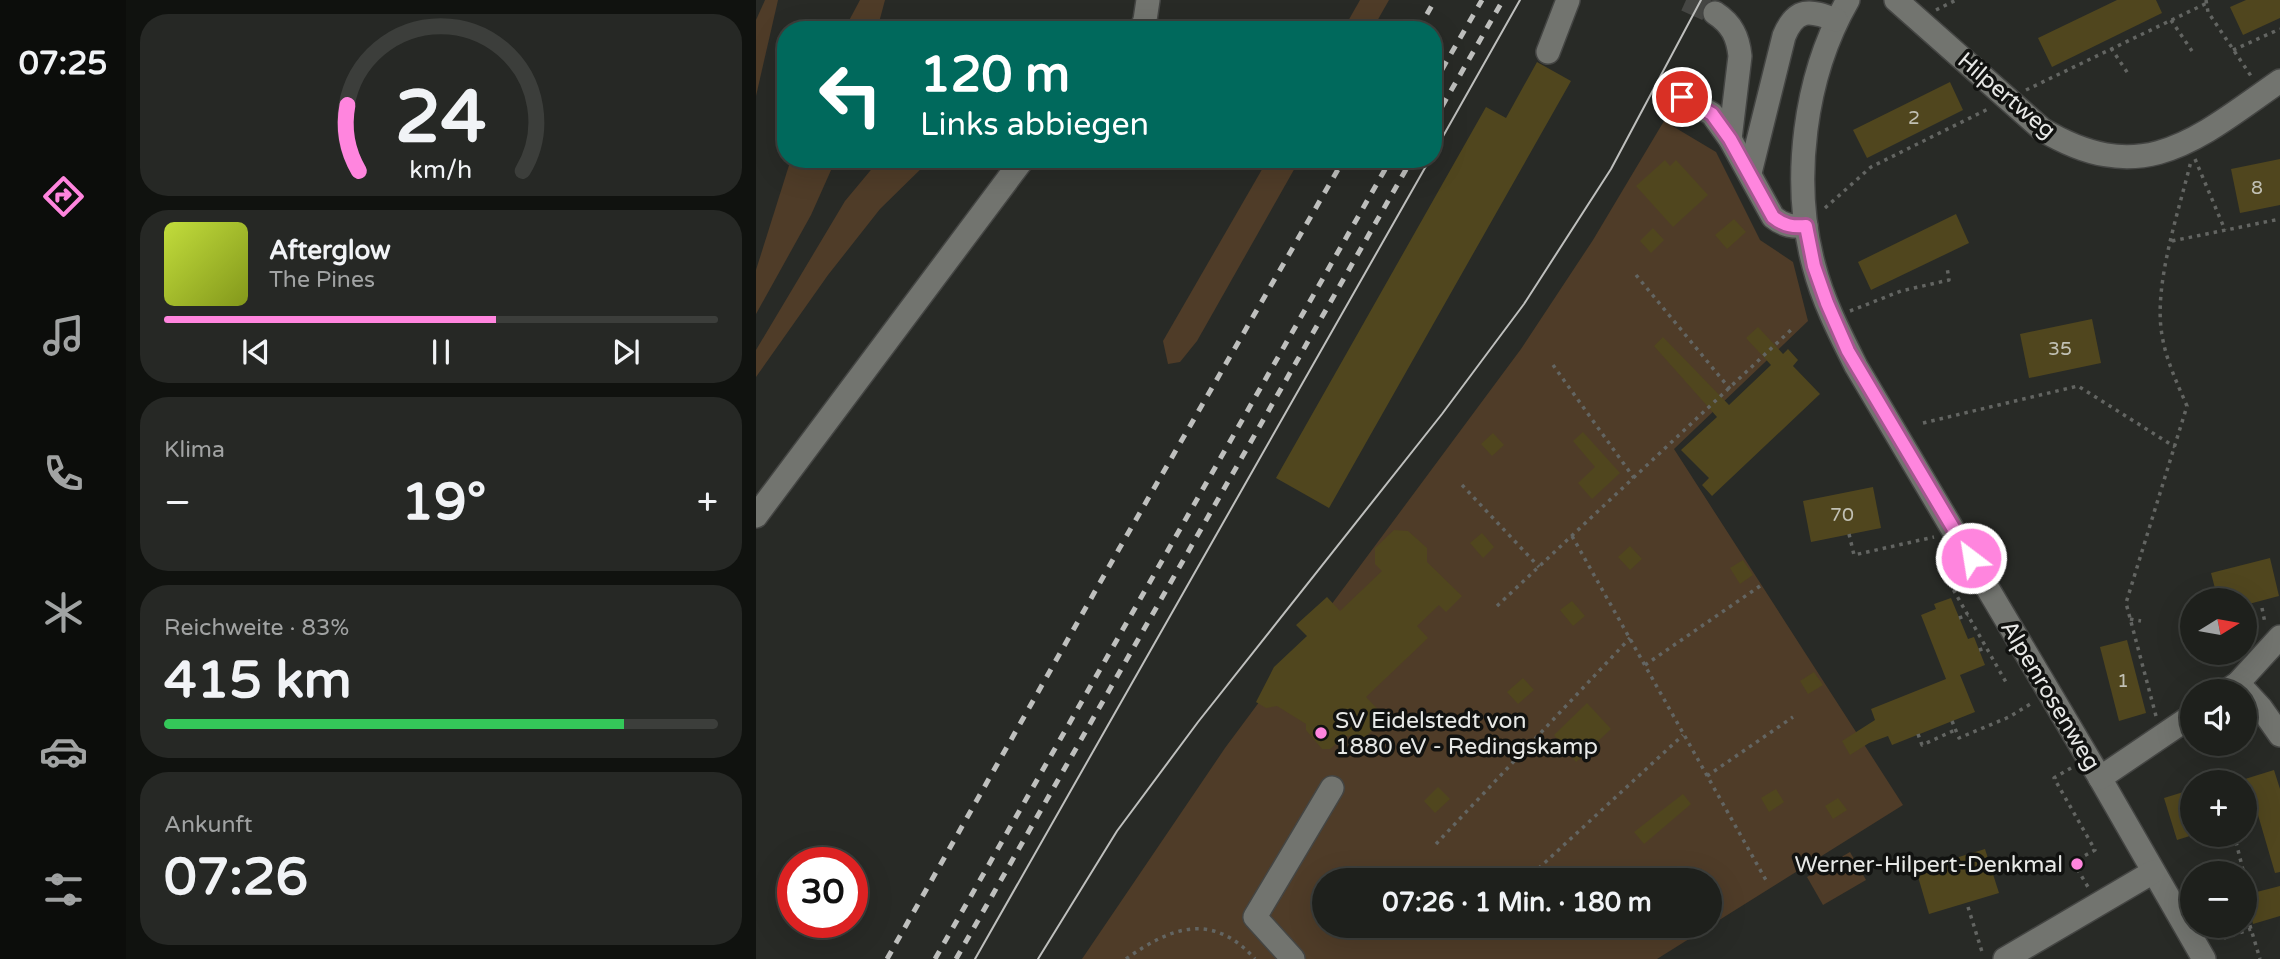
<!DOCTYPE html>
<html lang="de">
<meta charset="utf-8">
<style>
body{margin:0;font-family:"Varela Round",sans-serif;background:#262825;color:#f1f3f6;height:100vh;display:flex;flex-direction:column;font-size:26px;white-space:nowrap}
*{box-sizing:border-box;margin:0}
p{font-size:23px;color:#a1a3a3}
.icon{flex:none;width:38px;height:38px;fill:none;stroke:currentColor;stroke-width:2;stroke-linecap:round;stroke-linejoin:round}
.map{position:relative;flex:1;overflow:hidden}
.panel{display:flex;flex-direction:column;gap:14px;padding:14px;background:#10120f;width:630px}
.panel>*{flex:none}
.guide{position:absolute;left:21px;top:21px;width:665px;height:147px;border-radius:28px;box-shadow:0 7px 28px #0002,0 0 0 2px #3c3e3b;background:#00695c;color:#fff;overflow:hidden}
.needle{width:46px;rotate:79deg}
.fabs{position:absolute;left:1424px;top:588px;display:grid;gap:14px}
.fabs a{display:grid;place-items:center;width:77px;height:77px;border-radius:50%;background:#1e201c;box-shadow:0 7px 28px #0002,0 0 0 2px #3c3e3b;font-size:35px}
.speed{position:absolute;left:21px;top:847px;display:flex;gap:14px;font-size:35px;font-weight:700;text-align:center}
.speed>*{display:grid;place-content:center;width:91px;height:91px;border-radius:50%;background:#1e201c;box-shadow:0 7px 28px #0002,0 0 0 2px #3c3e3b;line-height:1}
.speed .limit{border:10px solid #d22;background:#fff;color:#111}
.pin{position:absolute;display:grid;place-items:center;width:60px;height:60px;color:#fff;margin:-30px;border:4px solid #fff;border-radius:50%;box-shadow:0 2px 7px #0007}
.me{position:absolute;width:77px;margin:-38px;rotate:329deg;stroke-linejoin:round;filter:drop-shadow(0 0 5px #0008)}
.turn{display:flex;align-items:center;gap:24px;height:147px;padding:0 28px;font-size:32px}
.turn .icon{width:91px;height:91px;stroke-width:2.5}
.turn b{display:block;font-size:49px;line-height:60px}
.big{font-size:52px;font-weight:700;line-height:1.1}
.panel .widget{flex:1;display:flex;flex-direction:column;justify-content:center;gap:10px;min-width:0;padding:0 24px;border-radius:28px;background:#262825}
.panel .dial{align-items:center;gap:0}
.dial svg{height:182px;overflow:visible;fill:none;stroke:#3c3e3b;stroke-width:7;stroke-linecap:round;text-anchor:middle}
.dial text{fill:#f1f3f6;stroke:none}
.song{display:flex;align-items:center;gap:21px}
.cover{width:84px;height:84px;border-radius:10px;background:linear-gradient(135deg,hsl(70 70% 55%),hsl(70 70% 35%))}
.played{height:7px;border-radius:4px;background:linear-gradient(90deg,#ff85de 60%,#3c3e3b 60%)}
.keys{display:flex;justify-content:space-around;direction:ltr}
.heat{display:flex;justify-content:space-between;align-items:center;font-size:38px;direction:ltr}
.charge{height:10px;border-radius:5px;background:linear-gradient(90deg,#34c759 83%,#3c3e3b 0)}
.trip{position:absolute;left:556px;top:868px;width:410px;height:70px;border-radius:35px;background:#1e201c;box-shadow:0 7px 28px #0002,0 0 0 2px #3c3e3b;font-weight:700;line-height:70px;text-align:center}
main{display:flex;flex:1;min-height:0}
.tabs{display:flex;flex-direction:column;width:126px;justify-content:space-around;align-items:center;background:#0c0d0b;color:#a1a3a3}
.tabs .icon{width:49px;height:49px}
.tabs .active{color:#ff85de}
.tabs b{font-size:32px;color:#f1f3f6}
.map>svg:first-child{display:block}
.green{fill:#4f3c28;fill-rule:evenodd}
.building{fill:#50461e}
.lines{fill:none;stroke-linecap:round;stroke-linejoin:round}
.minor-tunnel{stroke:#454643;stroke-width:23;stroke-dasharray:23 11;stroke-linecap:butt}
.minor-casing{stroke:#444543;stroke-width:26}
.path{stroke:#636562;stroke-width:3.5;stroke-dasharray:3.5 5;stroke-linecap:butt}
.minor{stroke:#72746f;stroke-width:23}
.tram{stroke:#bebfbd;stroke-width:2}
.rail{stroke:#bebfbd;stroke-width:5;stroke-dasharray:9 9;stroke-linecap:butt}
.route-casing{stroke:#a65690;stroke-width:18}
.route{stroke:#ff85de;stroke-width:12}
.poi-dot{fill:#ff85de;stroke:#111210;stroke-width:2.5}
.labels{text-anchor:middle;stroke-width:7;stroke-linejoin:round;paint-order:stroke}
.number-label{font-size:19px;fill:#c1c0b4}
.street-label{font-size:23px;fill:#e7e8e6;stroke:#111210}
.poi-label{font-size:23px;fill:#e7e8e6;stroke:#111210;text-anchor:start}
</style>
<main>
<nav class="tabs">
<b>07:25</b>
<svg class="icon active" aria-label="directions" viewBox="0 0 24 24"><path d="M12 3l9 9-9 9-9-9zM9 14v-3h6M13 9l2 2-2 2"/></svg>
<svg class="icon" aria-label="music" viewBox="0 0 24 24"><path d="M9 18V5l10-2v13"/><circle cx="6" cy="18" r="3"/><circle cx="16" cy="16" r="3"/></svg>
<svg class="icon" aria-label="phone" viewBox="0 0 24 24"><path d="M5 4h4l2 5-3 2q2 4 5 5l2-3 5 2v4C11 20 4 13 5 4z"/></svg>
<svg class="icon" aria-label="climate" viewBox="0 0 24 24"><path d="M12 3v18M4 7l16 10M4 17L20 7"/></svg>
<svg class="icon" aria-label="car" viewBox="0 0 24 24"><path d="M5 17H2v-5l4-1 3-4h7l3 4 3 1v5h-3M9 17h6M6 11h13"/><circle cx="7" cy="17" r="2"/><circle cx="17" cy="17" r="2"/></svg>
<svg class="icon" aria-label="filters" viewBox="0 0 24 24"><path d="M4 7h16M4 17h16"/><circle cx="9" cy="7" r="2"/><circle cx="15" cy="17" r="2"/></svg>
</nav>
<section class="panel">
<div class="widget dial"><svg viewBox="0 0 100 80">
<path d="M14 69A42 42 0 1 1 86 69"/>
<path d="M14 69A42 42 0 0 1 9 40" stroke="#ff85de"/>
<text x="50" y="56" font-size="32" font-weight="700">24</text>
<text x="50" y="72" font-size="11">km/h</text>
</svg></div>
<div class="widget">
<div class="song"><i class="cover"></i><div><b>Afterglow</b><p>The Pines</p></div></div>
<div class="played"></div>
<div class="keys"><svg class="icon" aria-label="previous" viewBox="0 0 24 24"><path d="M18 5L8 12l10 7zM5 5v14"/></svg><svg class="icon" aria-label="pause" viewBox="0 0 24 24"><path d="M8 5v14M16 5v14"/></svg><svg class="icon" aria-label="next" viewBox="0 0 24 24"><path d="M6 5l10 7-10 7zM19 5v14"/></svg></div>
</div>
<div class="widget"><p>Klima</p>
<div class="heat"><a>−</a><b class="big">19°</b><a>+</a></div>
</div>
<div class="widget"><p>Reichweite · 83%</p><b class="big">415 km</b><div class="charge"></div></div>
<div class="widget"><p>Ankunft</p><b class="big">07:26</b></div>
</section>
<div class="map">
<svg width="1524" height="959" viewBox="0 0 1524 959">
<rect width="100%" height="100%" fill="#282a26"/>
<g class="green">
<path d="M 9,0 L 22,0 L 0,96 L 0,20 Z"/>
<path d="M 104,0 L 129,0 L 121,30 L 88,30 Z"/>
<path d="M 604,0 L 633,0 L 616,30 L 587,30 Z"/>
<path d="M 908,121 L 960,152 L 1004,240 L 1037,262 L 1052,321 L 918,449 L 1147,805 L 901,959 L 326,959 L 469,748 L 765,349 L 837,240 ZM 569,880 L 954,880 L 954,926 L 569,926 Z"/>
<path d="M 35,159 L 80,159 L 55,215 L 0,314 L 0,270 Z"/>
<path d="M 124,159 L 175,159 L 124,209 L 72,275 L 0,377 L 0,350 L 89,201 Z"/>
<path d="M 512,159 L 544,159 L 441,341 L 424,362 L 412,364 L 407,341 Z"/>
<path d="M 1094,852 L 1110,880 L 1067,905 L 1051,877 Z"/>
</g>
<g class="building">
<path d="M 1361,0 L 1400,0 L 1406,13 L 1296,67 L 1282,38 Z"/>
<path d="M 1490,0 L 1524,0 L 1524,18 L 1487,35 L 1474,7 Z"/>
<path d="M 781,62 L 815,81 L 573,508 L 520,478 L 730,107 L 750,118 Z"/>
<path d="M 1194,82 L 1207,110 L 1111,158 L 1097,130 Z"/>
<path d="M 1524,159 L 1524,205 L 1484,213 L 1475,169 Z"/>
<path d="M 909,160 L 914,166 L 920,160 L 952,195 L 917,227 L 880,186 Z"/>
<path d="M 1200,214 L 1213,243 L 1115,290 L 1102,262 Z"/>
<path d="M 978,219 L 990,232 L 971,249 L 959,235 Z"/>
<path d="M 897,228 L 908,240 L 895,253 L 884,241 Z"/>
<path d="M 1336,319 L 1345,363 L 1273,378 L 1264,334 Z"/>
<path d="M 1002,327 L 1027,354 L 1032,349 L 1042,360 L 1037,366 L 1064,394 L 956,496 L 946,485 L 953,478 L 925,450 L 961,417 L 898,346 L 907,337 L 973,405 L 1015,365 L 990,338 Z"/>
<path d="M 827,432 L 864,473 L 836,499 L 822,483 L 839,467 L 817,441 Z"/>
<path d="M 737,433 L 748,445 L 736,456 L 725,444 Z"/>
<path d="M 1117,487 L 1125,528 L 1055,542 L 1047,501 Z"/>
<path d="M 638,530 L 652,531 L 671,548 L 671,562 L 706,596 L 690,612 L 683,605 L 661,626 L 672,638 L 610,697 L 630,718 L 609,737 L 589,736 L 574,749 L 566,749 L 550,730 L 550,724 L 521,706 L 510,708 L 500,702 L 518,667 L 551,636 L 540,625 L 571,597 L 584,611 L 626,571 L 619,564 L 619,548 Z"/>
<path d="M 726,533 L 738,547 L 727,558 L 714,543 Z"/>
<path d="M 874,546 L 886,559 L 874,570 L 862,557 Z"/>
<path d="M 1514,558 L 1523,596 L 1489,605 L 1489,600 L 1462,600 L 1455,573 Z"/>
<path d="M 987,560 L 997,575 L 984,584 L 974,568 Z"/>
<path d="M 1195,598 L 1212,639 L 1218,637 L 1229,665 L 1204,675 L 1219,712 L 1136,745 L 1132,736 L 1113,743 L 1094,755 L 1086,741 L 1119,720 L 1115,709 L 1190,679 L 1165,615 L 1180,609 L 1178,604 Z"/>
<path d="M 816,601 L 829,616 L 817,626 L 804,610 Z"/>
<path d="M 1371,640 L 1390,713 L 1363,721 L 1344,647 Z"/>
<path d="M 1058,672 L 1067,685 L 1052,694 L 1044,681 Z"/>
<path d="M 767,678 L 778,690 L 762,704 L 751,692 Z"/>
<path d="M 831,703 L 855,729 L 820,762 L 798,735 Z"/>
<path d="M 1518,770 L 1524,789 L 1524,872 L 1519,873 L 1502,815 L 1489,819 L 1489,779 Z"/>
<path d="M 682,787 L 694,799 L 679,813 L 668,801 Z"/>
<path d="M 1020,789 L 1028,802 L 1013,812 L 1005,798 Z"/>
<path d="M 1437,789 L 1437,835 L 1421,840 L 1408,798 Z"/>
<path d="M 927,794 L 935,804 L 888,844 L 878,832 Z"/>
<path d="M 1082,798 L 1091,810 L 1077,819 L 1069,806 Z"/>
<path d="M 1229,849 L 1243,893 L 1173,914 L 1160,870 Z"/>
<path d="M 1524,886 L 1524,916 L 1497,924 L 1489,895 Z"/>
</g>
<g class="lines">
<path class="minor-tunnel" d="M 930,0 L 959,13"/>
<g class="minor-casing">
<g id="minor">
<path d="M 1092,0 C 1048,76 1035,182 1058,266 C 1067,301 1084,334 1100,366 L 1344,778 L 1448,959"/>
<path d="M 1140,0 L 1287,130 C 1388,190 1442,138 1524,81"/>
<path d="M 959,13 C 976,24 982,37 984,56 L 974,139"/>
<path d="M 385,30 L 389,20 L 392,0"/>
<path d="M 792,52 L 812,0"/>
<path d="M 926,97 L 956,114 L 974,139 L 1017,217 C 1028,226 1037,227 1050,226"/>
<path d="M 994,173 L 1028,36 C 1040,7 1054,10 1080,20"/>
<path d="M 0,516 L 267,159"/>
<path d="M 1482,683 L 1505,708 L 1524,735"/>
<path d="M 1470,691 L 1482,683 L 1524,637"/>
<path d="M 1344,778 L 1437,715"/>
<path d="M 537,959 L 499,917 L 576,788"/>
<path d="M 1249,959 L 1397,872"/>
</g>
</g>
<g class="path">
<path d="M 1450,0 L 1452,12 L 1495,76"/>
<path d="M 1180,10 L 1200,0"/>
<path d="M 1415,20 L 1436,51"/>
<path d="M 1355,48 L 1373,75"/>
<path d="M 1477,50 L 1524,29"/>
<path d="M 1270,90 L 1451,3"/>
<path d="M 1439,159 L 1469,230"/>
<path d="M 1069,208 L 1115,167 L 1232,109"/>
<path d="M 1416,241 L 1524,219"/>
<path d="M 880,275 L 974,389"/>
<path d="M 1094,311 L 1145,291 L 1193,280 L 1191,267"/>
<path d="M 797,365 L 878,478"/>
<path d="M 1167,423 L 1322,386 L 1419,447"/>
<path d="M 706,485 L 783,567"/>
<path d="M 1093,534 L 1098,555 L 1178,537"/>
<path d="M 816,536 L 1011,882"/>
<path d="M 1189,575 L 1251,684"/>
<path d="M 741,606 L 1037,328"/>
<path d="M 1506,608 L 1509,623"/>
<path d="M 1203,618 L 1212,615"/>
<path d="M 1374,619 L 1385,621"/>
<path d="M 1223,650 L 1230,648"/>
<path d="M 889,665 L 1004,586"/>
<path d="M 1400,716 L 1370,603 L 1431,406 C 1421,383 1410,360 1406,335 C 1397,285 1423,211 1435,161"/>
<path d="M 1196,721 L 1203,738 L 1253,717 L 1276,703"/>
<path d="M 1162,734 L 1166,745 L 1199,730"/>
<path d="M 1315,768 L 1298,778 L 1339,850 L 1317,862 L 1332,887"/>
<path d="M 951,776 L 1037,717"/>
<path d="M 1480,842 L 1487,870 L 1485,873"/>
<path d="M 680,844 L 874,638"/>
<path d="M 770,880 L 927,735"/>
<path d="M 1212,907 L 1227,955"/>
<path d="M 1489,909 L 1504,959"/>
<path d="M 1468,938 L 1495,929"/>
<path d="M 370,959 C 416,926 457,912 499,959"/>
</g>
<use href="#minor" class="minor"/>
<g class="tram">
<path d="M 677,154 L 764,0"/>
<path d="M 219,959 L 674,159"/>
<path d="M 282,959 L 361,831 L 442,722 L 686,414 L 768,304 L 855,169 L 945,0"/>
</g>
<g class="rail">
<path d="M 662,30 L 679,0"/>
<path d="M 677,85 L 726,0"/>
<path d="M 677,122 L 747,0"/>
<path d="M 131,959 L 363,549 L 588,159"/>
<path d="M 179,959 L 635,159"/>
<path d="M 200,959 L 656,159"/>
</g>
</g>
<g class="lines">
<g class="route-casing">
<path id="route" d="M 926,97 L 956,114 L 974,139 L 1017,217 C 1028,226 1037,227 1050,226 L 1058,266 L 1071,303 L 1092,351 L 1215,558"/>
</g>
<use href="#route" class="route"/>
</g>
<g class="poi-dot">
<circle cx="565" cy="733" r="7"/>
<circle cx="1321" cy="864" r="7"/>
</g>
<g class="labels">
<g class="number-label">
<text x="1158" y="124">2</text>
<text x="1501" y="194">8</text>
<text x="1304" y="355">35</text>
<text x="1086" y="521">70</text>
<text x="1367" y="687">1</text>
</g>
<g class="street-label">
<text transform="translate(1251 95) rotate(40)" y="8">Hilpertweg</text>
<text transform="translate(1295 695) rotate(59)" y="8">Alpenrosenweg</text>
</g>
<g class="poi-label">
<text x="579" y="728">SV Eidelstedt von<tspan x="579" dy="26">1880 eV - Redingskamp</tspan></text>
<text x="1307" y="872" text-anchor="end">Werner-Hilpert-Denkmal</text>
</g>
</g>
</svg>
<div class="fabs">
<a><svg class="needle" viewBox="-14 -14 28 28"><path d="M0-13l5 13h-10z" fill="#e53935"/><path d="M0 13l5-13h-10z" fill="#a1a3a3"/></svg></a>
<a><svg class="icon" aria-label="sound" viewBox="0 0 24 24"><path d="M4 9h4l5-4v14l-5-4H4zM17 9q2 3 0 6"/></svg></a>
<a>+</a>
<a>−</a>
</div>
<div class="speed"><div class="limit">30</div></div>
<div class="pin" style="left:926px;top:97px;background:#d93025"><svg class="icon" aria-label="arrive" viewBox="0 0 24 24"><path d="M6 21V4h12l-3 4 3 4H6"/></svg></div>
<svg class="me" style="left:1215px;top:558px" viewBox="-20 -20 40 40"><circle r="17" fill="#ff85de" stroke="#fff" stroke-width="3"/><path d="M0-11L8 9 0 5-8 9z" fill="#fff"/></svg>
<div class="trip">07:26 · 1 Min. · 180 m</div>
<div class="guide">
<div class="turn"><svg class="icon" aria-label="left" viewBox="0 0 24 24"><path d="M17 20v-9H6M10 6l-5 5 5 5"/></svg><div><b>120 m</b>Links abbiegen</div></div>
</div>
</div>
</main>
